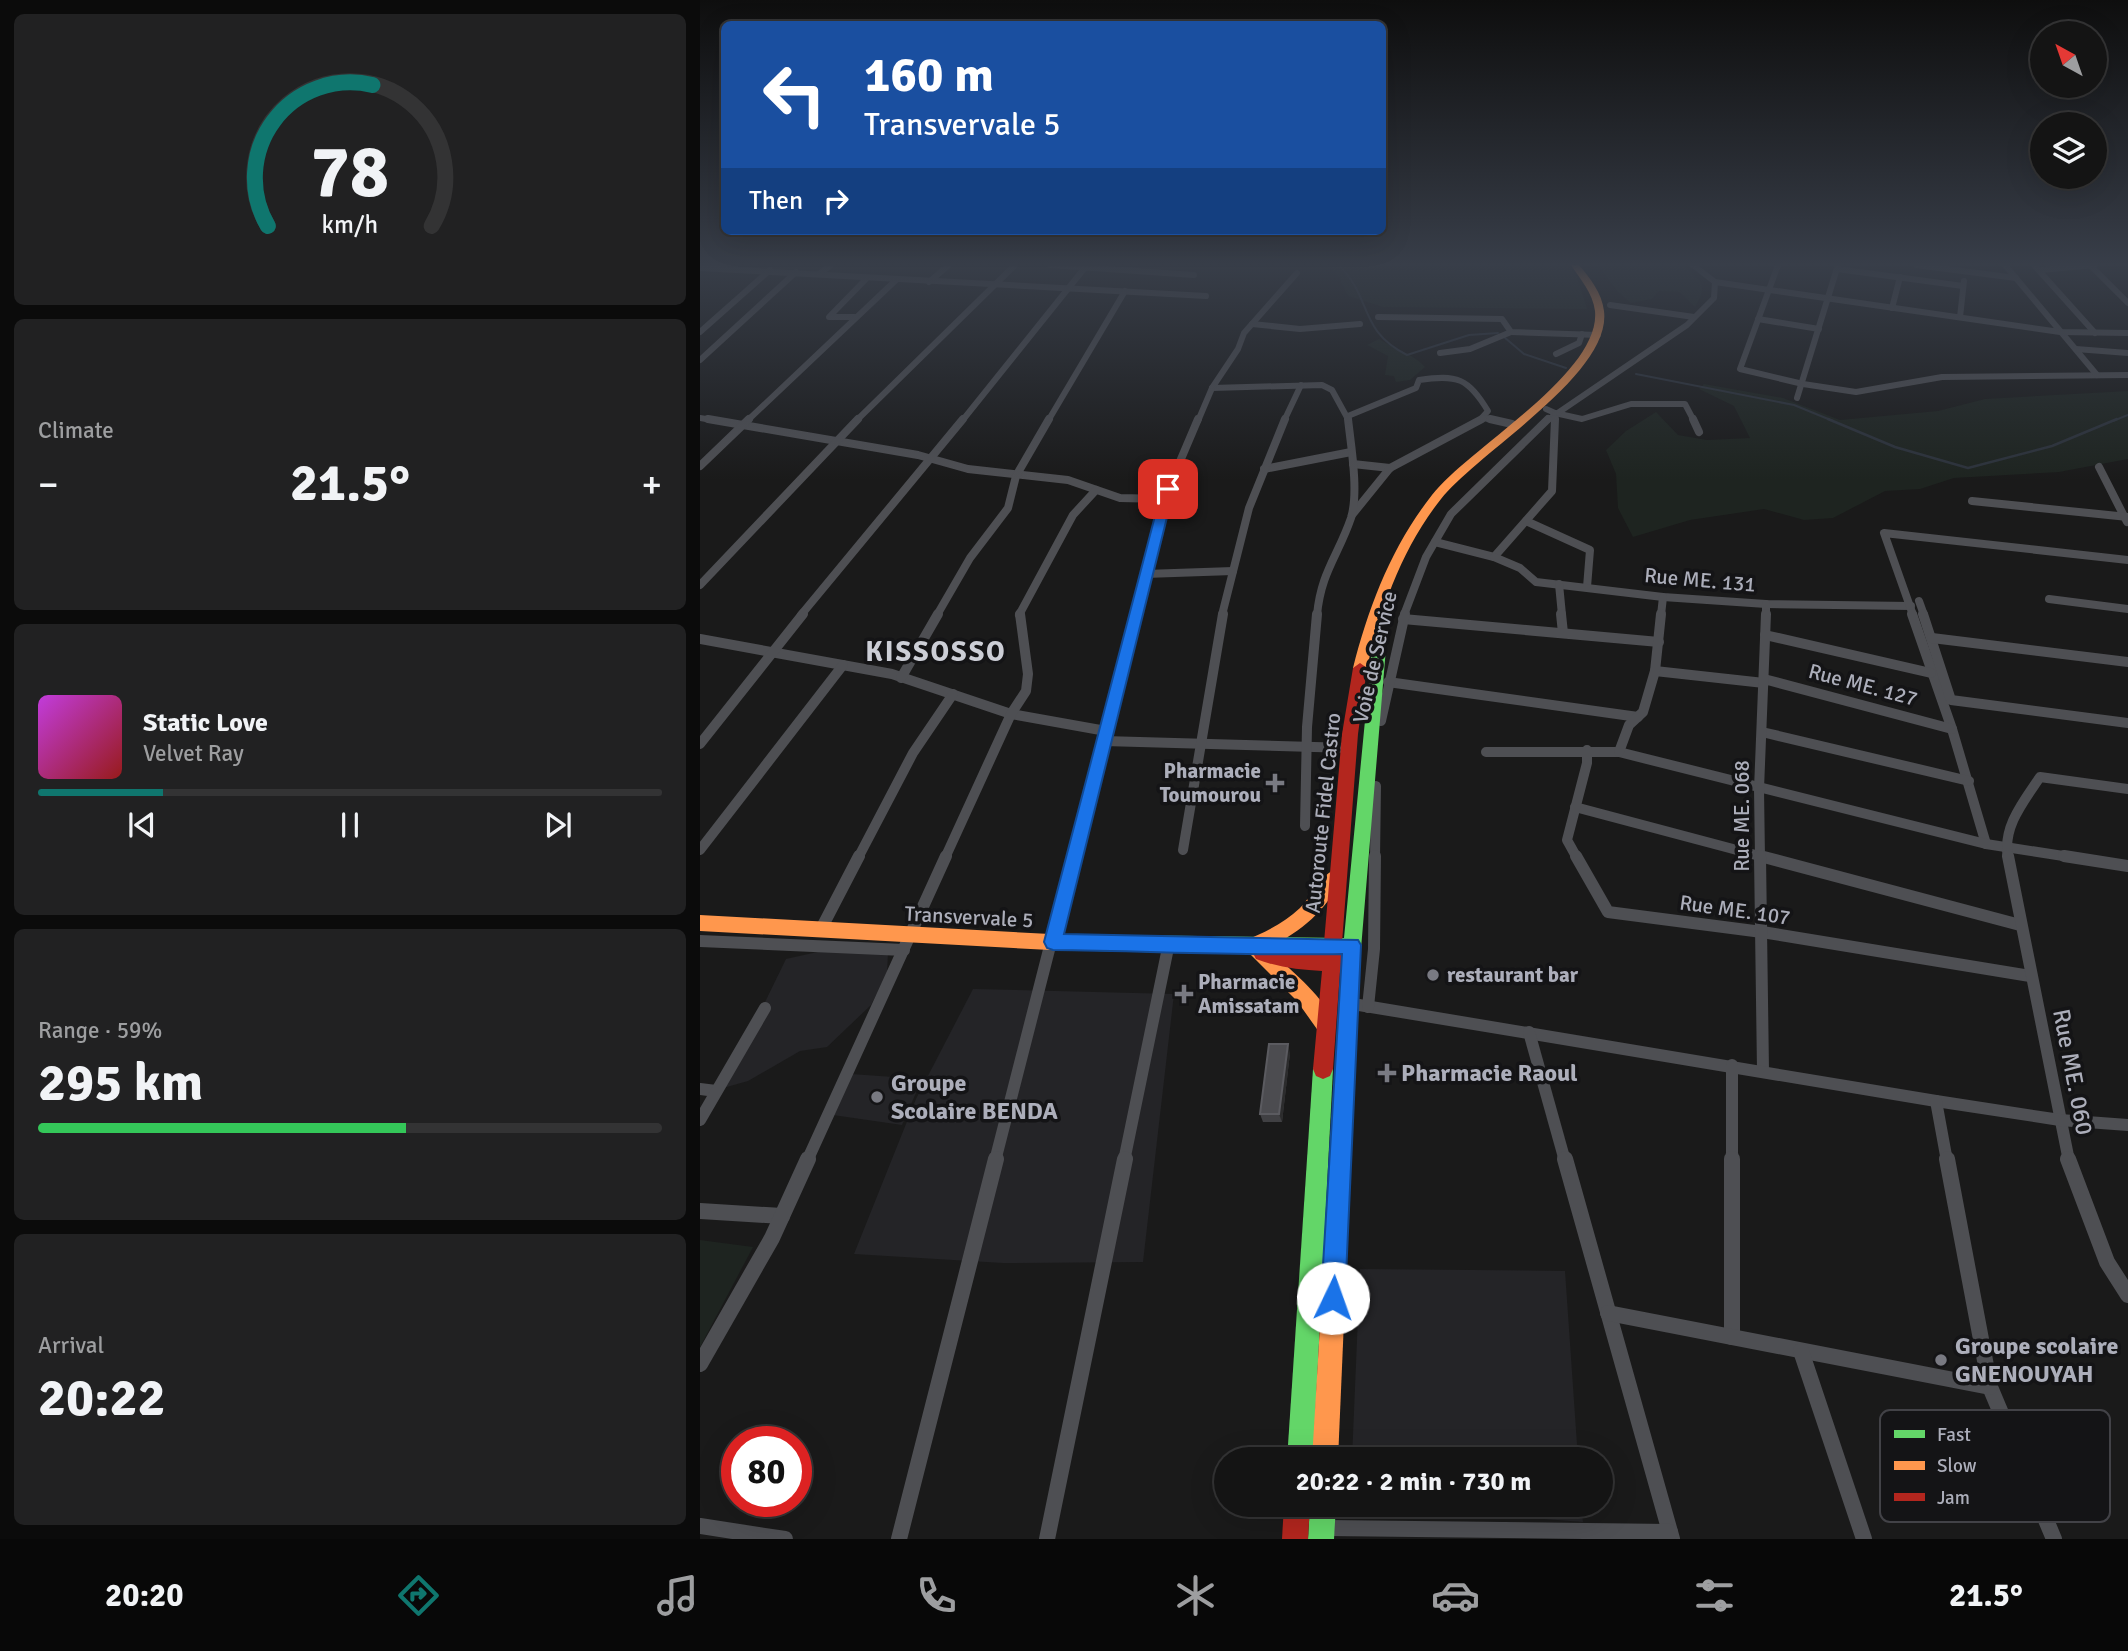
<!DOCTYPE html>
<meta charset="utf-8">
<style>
body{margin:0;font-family:Signika,sans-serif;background:#212122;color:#f1f3f6;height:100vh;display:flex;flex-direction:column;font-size:26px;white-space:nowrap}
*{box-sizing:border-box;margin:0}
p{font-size:23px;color:#9d9ea0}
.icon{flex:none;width:38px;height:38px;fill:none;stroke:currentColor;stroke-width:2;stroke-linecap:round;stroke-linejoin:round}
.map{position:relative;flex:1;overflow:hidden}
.panel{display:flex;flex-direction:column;gap:14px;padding:14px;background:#0b0b0b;width:700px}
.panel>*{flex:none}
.hud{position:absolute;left:21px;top:21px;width:665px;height:214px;border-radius:10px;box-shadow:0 7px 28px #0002,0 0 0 2px #333334;background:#1a4fa0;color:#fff;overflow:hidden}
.needle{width:46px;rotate:320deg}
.controls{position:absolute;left:1330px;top:21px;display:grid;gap:14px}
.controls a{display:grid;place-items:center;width:77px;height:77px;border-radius:50%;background:#141414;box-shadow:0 7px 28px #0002,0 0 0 2px #333334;font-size:35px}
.speed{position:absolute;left:21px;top:1426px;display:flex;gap:14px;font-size:35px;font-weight:700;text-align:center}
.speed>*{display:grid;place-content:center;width:91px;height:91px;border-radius:50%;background:#141414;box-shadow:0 7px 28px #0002,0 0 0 2px #333334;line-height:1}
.speed .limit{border:10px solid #d22;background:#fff;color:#111}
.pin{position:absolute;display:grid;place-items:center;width:60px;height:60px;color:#fff;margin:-30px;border-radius:14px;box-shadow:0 4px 10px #0006}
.me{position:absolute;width:77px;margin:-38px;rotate:3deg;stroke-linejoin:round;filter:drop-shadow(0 0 5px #0008)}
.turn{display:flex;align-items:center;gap:24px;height:147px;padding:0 28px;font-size:32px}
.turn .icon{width:91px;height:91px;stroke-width:2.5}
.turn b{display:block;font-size:49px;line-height:60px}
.then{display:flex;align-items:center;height:66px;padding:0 28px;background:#0003;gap:14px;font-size:26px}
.big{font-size:52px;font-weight:700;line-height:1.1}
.panel .tile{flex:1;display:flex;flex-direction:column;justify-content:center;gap:10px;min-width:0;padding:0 24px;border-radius:10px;background:#212122}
.panel .dial{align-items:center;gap:0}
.dial svg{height:182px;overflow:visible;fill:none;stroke:#333334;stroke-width:7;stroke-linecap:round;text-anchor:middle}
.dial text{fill:#f1f3f6;stroke:none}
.song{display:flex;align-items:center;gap:21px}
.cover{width:84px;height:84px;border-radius:10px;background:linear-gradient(135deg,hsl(290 70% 55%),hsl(0 70% 35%))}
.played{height:7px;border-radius:4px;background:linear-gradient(90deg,#0f766e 20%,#333334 20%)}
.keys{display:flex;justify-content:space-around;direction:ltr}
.heat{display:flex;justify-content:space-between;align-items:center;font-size:38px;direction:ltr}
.charge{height:10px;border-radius:5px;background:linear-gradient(90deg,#34c759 59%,#333334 0)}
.trip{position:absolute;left:514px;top:1447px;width:399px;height:70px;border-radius:35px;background:#141414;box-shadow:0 7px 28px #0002,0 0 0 2px #333334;font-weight:700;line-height:70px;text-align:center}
.tabs{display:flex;height:112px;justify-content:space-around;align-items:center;background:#080808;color:#9d9ea0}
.tabs .icon{width:49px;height:49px}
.tabs .selected{color:#0f766e}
.tabs b{font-size:32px;color:#f1f3f6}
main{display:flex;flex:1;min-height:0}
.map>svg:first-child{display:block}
.built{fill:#242427}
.green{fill:#1e2420}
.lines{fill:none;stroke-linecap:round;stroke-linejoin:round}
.stream-far1{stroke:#2d333c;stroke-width:2}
.stream{stroke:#2d333c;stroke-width:2.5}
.street-far4{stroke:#4e4f53;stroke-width:6}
.street-far3{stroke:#4e4f53;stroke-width:8}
.street-far2{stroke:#4e4f53;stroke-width:10}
.street-far1{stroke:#4e4f53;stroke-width:12}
.street{stroke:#4e4f53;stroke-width:16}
.fast{fill:#63d668;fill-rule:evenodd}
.slow{fill:#ff974d;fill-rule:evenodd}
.jam{fill:#b3261e;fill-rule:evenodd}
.wall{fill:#404043}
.shaded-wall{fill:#2c2c2d}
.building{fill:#4c4c50;stroke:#5b5b60;stroke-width:2}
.route{fill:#1a73e8;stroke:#114b97;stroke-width:2}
.poi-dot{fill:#797a82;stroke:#141416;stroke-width:2.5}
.labels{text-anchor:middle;stroke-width:7;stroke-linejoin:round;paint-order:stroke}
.street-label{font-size:21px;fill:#acaeba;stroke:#141416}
.poi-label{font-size:21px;font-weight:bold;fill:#acaeba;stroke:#141416;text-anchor:start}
.near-street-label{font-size:24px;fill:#acaeba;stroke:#141416}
.near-poi-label{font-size:24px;font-weight:bold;fill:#acaeba;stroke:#141416;text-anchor:start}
.district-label{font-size:28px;font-weight:bold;letter-spacing:2px;fill:#ccced6;stroke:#141416}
.key{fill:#141416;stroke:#424247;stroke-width:2}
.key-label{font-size:19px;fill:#acaeba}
</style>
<main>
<section class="panel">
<div class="tile dial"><svg viewBox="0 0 100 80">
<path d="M14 69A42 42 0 1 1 86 69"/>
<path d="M14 69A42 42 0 0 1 60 7" stroke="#0f766e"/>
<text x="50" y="56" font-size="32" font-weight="700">78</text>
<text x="50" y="72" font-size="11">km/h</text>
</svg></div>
<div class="tile"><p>Climate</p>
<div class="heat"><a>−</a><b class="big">21.5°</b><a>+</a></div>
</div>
<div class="tile">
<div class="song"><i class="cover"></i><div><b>Static Love</b><p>Velvet Ray</p></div></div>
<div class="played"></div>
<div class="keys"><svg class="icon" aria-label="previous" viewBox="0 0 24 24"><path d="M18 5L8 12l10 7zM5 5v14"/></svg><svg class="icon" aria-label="pause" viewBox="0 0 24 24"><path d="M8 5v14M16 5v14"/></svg><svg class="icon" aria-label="next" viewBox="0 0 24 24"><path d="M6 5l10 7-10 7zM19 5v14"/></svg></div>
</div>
<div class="tile"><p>Range · 59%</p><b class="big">295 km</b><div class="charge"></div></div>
<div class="tile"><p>Arrival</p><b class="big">20:22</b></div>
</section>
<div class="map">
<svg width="1428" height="1539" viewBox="0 0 1428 1539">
<rect width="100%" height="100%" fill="#1a1a1a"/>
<g class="built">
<path d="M 122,951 L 188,952 L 187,974 L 171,1005 L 127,1047 L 100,1051 L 48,1081 L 23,1088 L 86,959 Z"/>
<path d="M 273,989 L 474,994 L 443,1262 L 303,1263 L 154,1254 L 216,1099 Z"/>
<path d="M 151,1074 L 222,1079 L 202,1125 L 133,1115 Z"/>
<path d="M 660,1269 L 865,1271 L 878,1459 L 652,1459 Z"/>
<path d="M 663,1505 L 881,1505 L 883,1522 Z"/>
</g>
<g class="green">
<path d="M 627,265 L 867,265 L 877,277 L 887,309 L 683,307 L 648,296 L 638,276 Z"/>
<path d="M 898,265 L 982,265 C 1001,281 1009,284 995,307 L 980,292 L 959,291 L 952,299 L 931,303 L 918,292 Z"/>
<path d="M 679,339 C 694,349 714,354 725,367 L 710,380 L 696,382 L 694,376 L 685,375 L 688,356 L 667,345 Z"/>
<path d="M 1004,384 L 1083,398 L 1140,420 L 1238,411 L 1285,399 L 1428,391 L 1428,459 L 1359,472 L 1254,478 L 1220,489 L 1185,491 L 1133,518 L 1104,520 L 1064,509 L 990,520 L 933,537 L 918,508 L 916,474 L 906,450 L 926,431 L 956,412 L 978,435 L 1007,440 L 1050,438 L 1034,406 L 999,389 Z"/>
<path d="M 0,1240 L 53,1247 L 0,1347 Z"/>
</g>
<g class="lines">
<g class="stream-far1">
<path d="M 638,265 C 673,297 657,330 707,355 L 769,335 L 798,333"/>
<path d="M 804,337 L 824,354 L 866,368"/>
<path d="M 936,374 L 1094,405 L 1133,421"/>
<path d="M 1413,421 L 1428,415"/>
</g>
<path class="stream" d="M 1128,419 L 1195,447 L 1268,468 L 1352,446 L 1417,419"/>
<g class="street-far4">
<path d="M 350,265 L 494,275"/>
<path d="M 1078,265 L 1040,369 L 1103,384 L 1156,392 L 1242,377 L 1428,375"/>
<path d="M 1216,265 L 1316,278"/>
<path d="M 1305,265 L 1397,375"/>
<path d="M 1334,265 L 1395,333"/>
<path d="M 1390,265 L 1428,303"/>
<path d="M 0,268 L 506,296"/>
<path d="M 1137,269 L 1263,286"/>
<path d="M 1341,270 L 1395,265"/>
<path d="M 119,274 L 131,265"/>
<path d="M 229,282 L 249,265"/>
<path d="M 1015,282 L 1360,332 L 1428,333"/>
<path d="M 910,305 L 994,317"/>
<path d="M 1192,308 L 1200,277"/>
<path d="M 156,317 L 129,317 L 166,279"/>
<path d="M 678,317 L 802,319 L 811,332 L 898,335"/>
<path d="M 1260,317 L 1264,281"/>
<path d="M 1058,319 L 1119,329"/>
<path d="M 552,324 L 600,329 L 660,324"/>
<path d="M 0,332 L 70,270"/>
<path d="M 1376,349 L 1428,353"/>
<path d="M 740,353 L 770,349 L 811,332"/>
<path d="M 856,354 L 879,343 L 882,334"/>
<path d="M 0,360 L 96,272"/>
<path d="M 512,388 L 622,385 L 632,390 L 649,421"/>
<path d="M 1097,398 L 1138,265"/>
<path d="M 846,409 L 855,413 L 855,421"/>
<path d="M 855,413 L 882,419 L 931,404 L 985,404 L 994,421"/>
<path d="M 648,416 L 716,388 L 719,380 C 757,374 768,378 788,411 L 779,421"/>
<path d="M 0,418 L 18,421"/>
<path d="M 784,418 L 798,421"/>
<path d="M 47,421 L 196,280"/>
<path d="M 156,421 L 315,265"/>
<path d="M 262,421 L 387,265"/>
<path d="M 348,421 L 425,291"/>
<path d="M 498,421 L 512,388 L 538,349 L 544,333 L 597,273"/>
<path d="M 584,421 L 601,385"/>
<path d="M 846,421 L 987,325 L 1014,298 L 1015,282 L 993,265"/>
</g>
<g class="street-far3">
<path d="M 8,419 L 218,455 L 268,469 L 368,480 L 420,498 L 464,499"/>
<path d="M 790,419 L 812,424"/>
<path d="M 993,419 L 999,432"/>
<path d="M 653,464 L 690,468"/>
<path d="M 0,466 L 49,419"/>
<path d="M 1399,467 L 1427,522"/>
<path d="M 564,469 L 651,452"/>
<path d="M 1272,501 L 1428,517"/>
<path d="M 652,515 L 690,468 L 782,419"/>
<path d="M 826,521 L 890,550 L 887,587"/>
<path d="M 735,542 L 794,557 L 852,491 L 855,419"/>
<path d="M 794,557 L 820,568 L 836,582 L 963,597 L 1066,604 L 1211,606"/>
<path d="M 445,574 L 533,571"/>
<path d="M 859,584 L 862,615"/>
<path d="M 0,585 L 158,419"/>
<path d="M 1349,599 L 1428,609"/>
<path d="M 1219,601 L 1224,615"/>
<path d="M 101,615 L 263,419"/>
<path d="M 237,615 L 270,558 L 308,508 L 316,476 L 349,419"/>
<path d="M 319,615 L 373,515 L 396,490"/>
<path d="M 434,615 L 464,499 L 498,419"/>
<path d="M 522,615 L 549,508 L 585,419"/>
<path d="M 617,615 C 621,572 638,556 651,518 C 659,492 651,446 648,419"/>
<path d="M 704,615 L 726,557 L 751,514 L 848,419"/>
<path d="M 961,615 L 963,597"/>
<path d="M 1066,615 L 1066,604"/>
<path d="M 1213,615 L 1184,533 L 1428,560"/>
</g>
<g class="street-far2">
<path d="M 861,614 L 863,633"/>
<path d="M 1212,614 L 1252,729 L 1286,844"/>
<path d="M 1223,614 L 1251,700 L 1428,723"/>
<path d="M 703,619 L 959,642"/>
<path d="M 1065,635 L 1231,673"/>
<path d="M 1232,638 L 1428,662"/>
<path d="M 0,639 L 192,674 L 311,714 L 406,731"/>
<path d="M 955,671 L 1064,683"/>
<path d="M 201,678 L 238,614"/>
<path d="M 1064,679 L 1252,729"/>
<path d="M 688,682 L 938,717"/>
<path d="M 681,721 L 705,614"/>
<path d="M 1062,732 L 1269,781"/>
<path d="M 404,741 L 650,748"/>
<path d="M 0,744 L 103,614"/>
<path d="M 786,752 L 919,752 L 1286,844 L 1376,858"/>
<path d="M 919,752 L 929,725 L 943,712 L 955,671 L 961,614"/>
<path d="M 875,807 L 1067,858"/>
<path d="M 605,826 L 607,727 L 617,614"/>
<path d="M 0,850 L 143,665"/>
<path d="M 483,850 L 523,614"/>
<path d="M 158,858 L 213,753 L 253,694"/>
<path d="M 245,858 L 311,714 L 326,691 L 328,674 L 320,614"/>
<path d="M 373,858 L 435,614"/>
<path d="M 675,858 L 676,786"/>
<path d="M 877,858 L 867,840 L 887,763 L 887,750"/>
<path d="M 1060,858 L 1059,789 L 1066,614"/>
<path d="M 1308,858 C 1302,827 1324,801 1340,777 L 1428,789"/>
</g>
<g class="street-far1">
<path d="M 876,856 L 908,912 L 1062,932 L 1330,976"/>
<path d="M 1060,856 L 1320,925"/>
<path d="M 1060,856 L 1063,1071"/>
<path d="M 1308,856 L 1369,1161"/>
<path d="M 1364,856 L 1428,866"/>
<path d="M 120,931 L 159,856"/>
<path d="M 0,941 L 204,950"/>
<path d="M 647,1003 L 1236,1101 L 1360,1120 L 1428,1125"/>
<path d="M 668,1007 L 674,949 L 675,856"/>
<path d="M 829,1032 L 865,1161"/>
<path d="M 1032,1065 L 1032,1161"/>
<path d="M 0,1089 L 16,1091"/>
<path d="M 1236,1101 L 1247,1161"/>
<path d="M 0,1120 L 65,1008"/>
<path d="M 107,1161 L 246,856"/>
<path d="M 295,1161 L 373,856"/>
<path d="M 424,1161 L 469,943"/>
</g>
<g class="street">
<path d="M 865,1159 L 972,1539"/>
<path d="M 1032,1159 L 1032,1337"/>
<path d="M 1247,1159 L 1290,1387 L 1354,1539"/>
<path d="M 1368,1159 L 1407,1262 L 1428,1295"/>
<path d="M 0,1211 L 82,1216"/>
<path d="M 908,1313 L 1290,1387"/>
<path d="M 1101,1351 L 1164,1539"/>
<path d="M 0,1364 L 72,1238 L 108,1159"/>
<path d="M 0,1526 L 85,1539"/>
<path d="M 627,1528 L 970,1532"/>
<path d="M 199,1539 L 296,1159"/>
<path d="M 347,1539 L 425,1159"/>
</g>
<g class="fast">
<path d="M 679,643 L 686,648 L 659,973 L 657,979 L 650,982 L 643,979 L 641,973 L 643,953 L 532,954 L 350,950 L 344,948 L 341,942 L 344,936 L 350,934 L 644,938 L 672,648 Z"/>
<path d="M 623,1059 L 630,1062 L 633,1069 L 613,1460 L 587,1460 L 613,1069 L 616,1062 Z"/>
<path d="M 610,1505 L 636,1505 L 634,1539 L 608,1539 Z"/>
</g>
<g class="slow">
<path d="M 871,265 L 879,265 C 890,278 902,293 904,311 C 912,374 778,452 741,499 C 702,548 681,608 667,668 L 660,673 L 655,672 L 653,668 C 669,605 692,546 732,495 C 769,448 901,373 895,311 C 893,293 880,279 871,265 Z"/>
<path d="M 633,871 L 639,873 L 642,878 C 626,911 600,933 567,948 C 591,971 622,994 636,1025 L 633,1032 L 626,1034 L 619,1032 L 597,1001 L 551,955 L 543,953 L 540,947 L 543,941 C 564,933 584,923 600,908 C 610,898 622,874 633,871 Z"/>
<path d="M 0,915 L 350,934 L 356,936 L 359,942 L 356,948 L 350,950 L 0,931 Z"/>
<path d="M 650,964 L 657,967 L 659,973 L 638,1460 L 612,1460 L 641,973 L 643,967 Z"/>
</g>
<g class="jam">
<path d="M 660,663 L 667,668 L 658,734 L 641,956 L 647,958 L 649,964 L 647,970 L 640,972 L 633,1069 L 630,1076 L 623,1079 L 616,1076 L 613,1069 L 622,971 C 599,970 577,967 556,959 L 553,953 L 556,947 L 562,945 L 595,953 L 623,954 L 642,734 L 653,668 Z"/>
<path d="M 584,1505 L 610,1505 L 608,1539 L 582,1539 Z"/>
</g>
</g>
<path class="wall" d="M 590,1053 L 582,1122 L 563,1122 L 560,1114 Z"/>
<path class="shaded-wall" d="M 588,1044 L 590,1053 L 582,1122 L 579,1114 Z"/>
<path class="building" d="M 569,1044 L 588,1044 L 579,1114 L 560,1114 Z"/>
<linearGradient id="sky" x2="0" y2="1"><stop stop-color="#0e0e0e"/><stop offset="0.55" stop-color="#383e49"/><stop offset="1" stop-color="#383e49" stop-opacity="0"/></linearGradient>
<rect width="1428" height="480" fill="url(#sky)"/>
<path class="route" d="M 468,486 L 474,489 L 364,934 L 658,940 L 661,945 L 645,1298 L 641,1307 L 633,1310 L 625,1307 L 621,1298 L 642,954 C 546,956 450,951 353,950 L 347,948 L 344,942 L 462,489 Z"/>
<g class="poi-dot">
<path d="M571.5 772.5h7v7h7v7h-7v7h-7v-7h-7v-7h7z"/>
<circle cx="733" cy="975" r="7"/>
<path d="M480.5 983.5h7v7h7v7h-7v7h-7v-7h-7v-7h7z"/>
<path d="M683.5 1062.5h7v7h7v7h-7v7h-7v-7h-7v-7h7z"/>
<circle cx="177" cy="1097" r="7"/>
<circle cx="1241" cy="1360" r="7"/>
</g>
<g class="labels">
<g class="street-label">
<text transform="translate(1000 580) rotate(5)" y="7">Rue ME. 131</text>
<text transform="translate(675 657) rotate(-77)" y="7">Voie de Service</text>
<text transform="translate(1163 685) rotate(15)" y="7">Rue ME. 127</text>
<text transform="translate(623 813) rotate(-84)" y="7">Autoroute Fidel Castro</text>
<text transform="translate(1042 816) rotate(-90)" y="7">Rue ME. 068</text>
<text transform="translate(1035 910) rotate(8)" y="7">Rue ME. 107</text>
<text transform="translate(269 917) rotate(3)" y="7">Transvervale 5</text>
</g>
<g class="poi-label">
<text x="561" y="778" text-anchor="end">Pharmacie<tspan x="561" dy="24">Toumourou</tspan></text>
<text x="747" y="982">restaurant bar</text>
<text x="498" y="989">Pharmacie<tspan x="498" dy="24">Amissatam</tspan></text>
</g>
<g class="near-street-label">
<text transform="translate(1373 1072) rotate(79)" y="8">Rue ME. 060</text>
</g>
<g class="near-poi-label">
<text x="701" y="1081">Pharmacie Raoul</text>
<text x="191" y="1091">Groupe<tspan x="191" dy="28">Scolaire BENDA</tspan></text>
<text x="1255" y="1354">Groupe scolaire<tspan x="1255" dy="28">GNENOUYAH</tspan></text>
</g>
<g class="district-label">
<text x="236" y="661">KISSOSSO</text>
</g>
</g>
<rect x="1180" y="1410" width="230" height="112" rx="10" class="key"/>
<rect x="1194" y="1430" width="31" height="8" fill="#63d668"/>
<rect x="1194" y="1461" width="31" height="9" fill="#ff974d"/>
<rect x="1194" y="1493" width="31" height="8" fill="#b3261e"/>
<g class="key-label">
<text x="1237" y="1441">Fast</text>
<text x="1237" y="1472">Slow</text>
<text x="1237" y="1504">Jam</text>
</g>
</svg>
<div class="controls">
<a><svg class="needle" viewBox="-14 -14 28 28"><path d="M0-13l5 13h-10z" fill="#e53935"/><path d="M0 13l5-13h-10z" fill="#9d9ea0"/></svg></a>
<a><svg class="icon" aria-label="layers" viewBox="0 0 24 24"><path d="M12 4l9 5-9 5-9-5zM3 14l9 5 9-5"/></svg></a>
</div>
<div class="speed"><div class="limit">80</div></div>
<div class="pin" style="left:468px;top:489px;background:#d93025"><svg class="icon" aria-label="arrive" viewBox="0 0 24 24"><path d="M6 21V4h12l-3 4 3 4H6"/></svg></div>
<svg class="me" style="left:633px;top:1298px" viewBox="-20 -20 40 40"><circle r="19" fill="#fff"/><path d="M0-13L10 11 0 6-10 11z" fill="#1a73e8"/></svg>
<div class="trip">20:22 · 2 min · 730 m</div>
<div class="hud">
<div class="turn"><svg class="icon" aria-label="left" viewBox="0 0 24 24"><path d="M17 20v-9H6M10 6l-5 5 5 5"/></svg><div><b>160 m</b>Transvervale 5</div></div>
<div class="then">Then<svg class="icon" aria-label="right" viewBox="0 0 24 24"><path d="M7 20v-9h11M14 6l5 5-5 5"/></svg></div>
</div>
</div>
</main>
<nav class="tabs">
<b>20:20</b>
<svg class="icon selected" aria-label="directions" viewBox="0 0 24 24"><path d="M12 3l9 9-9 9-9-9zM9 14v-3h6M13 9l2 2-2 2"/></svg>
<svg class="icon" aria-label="music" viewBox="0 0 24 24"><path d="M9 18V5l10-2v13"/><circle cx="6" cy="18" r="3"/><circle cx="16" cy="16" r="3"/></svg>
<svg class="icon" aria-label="phone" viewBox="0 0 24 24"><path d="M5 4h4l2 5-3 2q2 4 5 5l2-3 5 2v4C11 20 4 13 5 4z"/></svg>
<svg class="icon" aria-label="climate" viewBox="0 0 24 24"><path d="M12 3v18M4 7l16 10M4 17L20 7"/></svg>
<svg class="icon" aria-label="car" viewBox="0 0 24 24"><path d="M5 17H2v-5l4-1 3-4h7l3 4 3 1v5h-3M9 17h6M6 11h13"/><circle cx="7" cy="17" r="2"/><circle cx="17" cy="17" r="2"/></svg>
<svg class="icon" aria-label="filters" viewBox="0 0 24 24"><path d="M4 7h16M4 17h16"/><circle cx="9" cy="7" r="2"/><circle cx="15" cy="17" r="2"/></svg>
<b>21.5°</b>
</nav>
